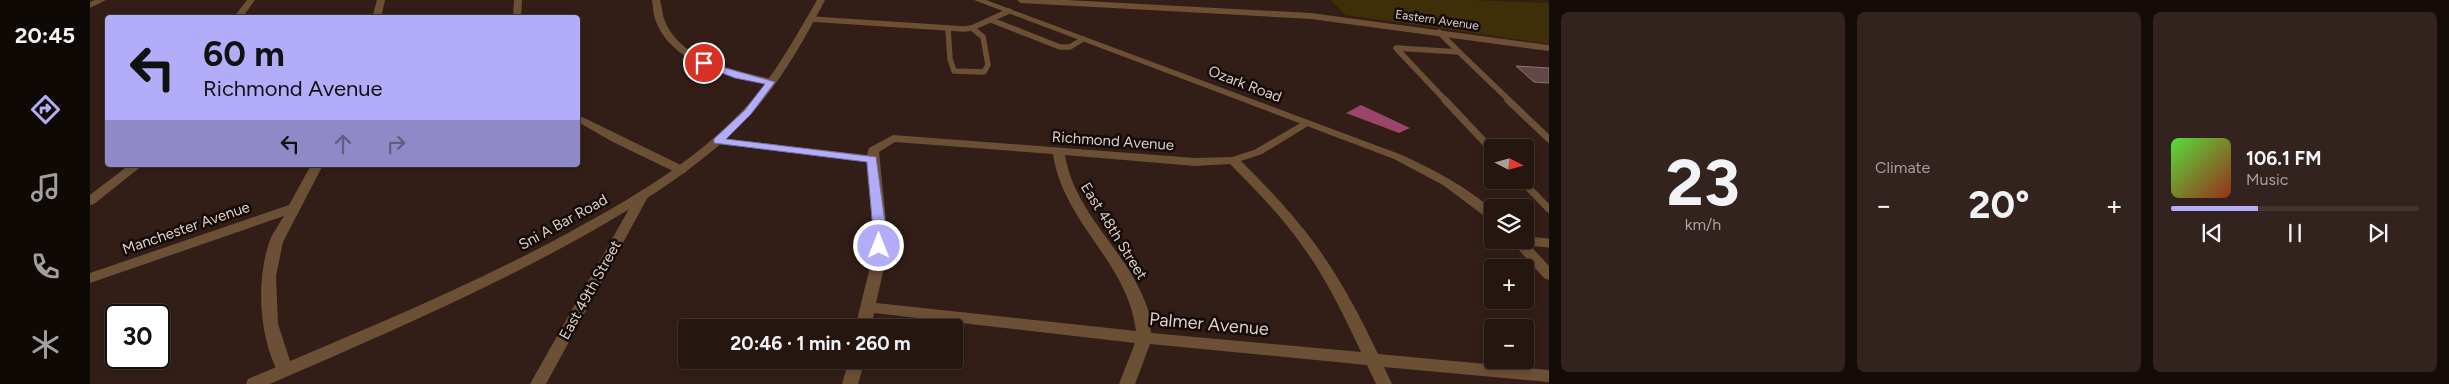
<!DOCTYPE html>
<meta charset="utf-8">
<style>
body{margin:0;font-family:Figtree,sans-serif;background:#32231e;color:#f1f3f6;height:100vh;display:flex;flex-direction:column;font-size:19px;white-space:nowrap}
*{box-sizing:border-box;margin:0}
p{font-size:16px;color:#a49f9f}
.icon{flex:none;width:28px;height:28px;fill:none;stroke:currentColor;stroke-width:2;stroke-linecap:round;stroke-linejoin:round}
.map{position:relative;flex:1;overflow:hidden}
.sheet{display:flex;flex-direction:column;gap:12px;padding:12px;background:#150c09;width:900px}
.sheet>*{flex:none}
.banner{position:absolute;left:15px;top:15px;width:475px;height:152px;border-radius:5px;box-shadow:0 2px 8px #0003,0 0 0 1px #423530;background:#b3adf9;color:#111;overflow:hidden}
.needle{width:32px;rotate:96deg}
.tools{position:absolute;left:1394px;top:139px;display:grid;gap:10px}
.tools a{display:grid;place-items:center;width:50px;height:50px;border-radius:5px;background:#261610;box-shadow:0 2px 8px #0003,0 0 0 1px #423530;font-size:25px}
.speed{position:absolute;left:15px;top:304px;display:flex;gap:10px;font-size:25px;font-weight:700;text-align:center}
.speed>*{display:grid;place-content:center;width:65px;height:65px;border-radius:50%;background:#261610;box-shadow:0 2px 8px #0003,0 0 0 1px #423530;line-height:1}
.speed .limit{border:2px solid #111;border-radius:8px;background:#fff;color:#111}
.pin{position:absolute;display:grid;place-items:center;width:42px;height:42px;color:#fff;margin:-21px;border:2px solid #fff;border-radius:50%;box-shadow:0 1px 5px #0007}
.me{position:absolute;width:55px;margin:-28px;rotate:0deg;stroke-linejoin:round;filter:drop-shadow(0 0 4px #0008)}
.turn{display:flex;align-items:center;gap:18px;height:105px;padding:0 15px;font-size:22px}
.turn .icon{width:65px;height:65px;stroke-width:2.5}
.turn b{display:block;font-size:35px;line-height:42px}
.lanes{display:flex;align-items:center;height:48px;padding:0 15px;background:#0003;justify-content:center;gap:25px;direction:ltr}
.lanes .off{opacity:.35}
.big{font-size:38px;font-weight:700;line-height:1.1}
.sheet .tile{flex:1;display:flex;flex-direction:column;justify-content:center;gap:8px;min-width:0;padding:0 18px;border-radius:8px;background:#32231e}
.sheet .dial{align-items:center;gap:0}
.dial b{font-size:65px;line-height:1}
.song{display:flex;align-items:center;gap:15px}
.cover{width:60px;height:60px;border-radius:8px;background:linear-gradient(135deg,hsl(110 70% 55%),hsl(10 70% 35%))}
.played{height:5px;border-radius:2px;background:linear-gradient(90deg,#b3adf9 35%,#423530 35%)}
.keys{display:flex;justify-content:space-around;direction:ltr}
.heat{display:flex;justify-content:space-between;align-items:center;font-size:28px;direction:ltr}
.sheet .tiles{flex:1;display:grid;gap:12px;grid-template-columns:repeat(3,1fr)}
.trip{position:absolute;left:588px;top:319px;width:285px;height:50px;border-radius:5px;background:#261610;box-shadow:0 2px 8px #0003,0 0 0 1px #423530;font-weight:700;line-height:50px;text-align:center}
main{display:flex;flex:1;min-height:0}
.menu{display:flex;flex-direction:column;width:90px;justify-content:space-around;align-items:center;background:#0f0906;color:#a49f9f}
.menu .icon{width:35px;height:35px}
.menu .on{color:#b3adf9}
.menu b{font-size:22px;color:#f1f3f6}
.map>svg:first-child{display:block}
.green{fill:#3e2f09}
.water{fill:#9a466a}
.building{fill:#614748;stroke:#8f7373}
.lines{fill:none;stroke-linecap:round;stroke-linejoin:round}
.service-far2{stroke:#6c5036;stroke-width:5.5}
.service-far1{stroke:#6c5036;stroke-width:7}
.service{stroke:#6c5036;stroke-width:9}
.minor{fill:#6c5036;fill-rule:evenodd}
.tertiary{fill:#6c5036;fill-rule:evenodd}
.route{fill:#b3adf9;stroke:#7470a2}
.labels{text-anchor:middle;stroke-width:5;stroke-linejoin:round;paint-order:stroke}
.far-street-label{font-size:12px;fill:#dccec8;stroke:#140a07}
.street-label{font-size:15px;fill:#dccec8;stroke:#140a07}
.near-street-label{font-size:18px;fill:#dccec8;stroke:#140a07}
</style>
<main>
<nav class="menu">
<b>20:45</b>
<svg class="icon on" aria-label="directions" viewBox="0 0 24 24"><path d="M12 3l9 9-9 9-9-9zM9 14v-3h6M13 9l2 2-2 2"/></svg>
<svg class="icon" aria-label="music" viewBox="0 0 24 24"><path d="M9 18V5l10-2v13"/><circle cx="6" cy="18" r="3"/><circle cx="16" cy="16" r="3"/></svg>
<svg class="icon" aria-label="phone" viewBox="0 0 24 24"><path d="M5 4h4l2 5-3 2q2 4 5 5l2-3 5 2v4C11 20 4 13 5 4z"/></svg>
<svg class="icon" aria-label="climate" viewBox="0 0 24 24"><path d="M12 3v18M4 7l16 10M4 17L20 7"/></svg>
</nav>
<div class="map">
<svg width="1459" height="384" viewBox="0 0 1459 384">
<rect width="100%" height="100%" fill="#321e16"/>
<path class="green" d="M 1241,0 L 1382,0 L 1459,3 L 1459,44 L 1255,15 Z"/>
<path class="water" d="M 1271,105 L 1320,128 L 1309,133 L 1256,113 Z"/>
<path class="building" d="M 1426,66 L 1459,68 L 1459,83 L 1444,82 Z"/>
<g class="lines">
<g class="service-far2">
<path d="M 721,19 L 874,29 L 882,28 L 919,11"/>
<path d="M 901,20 L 970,47 L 980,47 L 993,39"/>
<path d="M 858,28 L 860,59 L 864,71 L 894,72 L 898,65 L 893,37 L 882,28"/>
<path d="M 1349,32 L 1369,52"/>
<path d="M 1356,101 L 1306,48 L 1369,52 L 1420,101"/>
</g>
<g class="service-far1">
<path d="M 1355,100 L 1402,150"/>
<path d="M 1418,100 L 1459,139"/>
<path d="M 1431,180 L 1459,209"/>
</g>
<path class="service" d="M 1427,240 L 1459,243"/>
<g class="minor">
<path d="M 5,0 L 16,0 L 0,8 L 0,2 Z"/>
<path d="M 157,0 L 165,0 L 152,18 L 143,18 Z"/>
<path d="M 287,0 L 295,0 L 291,18 L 282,18 Z"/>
<path d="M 424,0 L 432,0 L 431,18 L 423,18 Z"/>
<path d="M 562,0 L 570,0 C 572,6 572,13 574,19 C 590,62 646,70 685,80 L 686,82 L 681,85 C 640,77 581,65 565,19 C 563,13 563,6 562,0 Z"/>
<path d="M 927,0 L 977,0 L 1221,13 L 1459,45 L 1459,51 L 1221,19 L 931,3 Z"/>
<path d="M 488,115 L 595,167 L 597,170 L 595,173 L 587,173 L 523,142 L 488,122 Z"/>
<path d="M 1214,121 L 1220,124 L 1218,126 L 1172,154 L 1151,161 C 1177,187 1203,214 1225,244 C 1250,278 1270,316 1288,354 L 1459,370 L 1459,382 L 1294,367 L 1302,384 L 1286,384 L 1277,365 L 1060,344 L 1045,384 L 1029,384 L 1045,343 L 784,313 L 781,328 L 765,328 L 781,263 L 783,230 L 776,162 L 628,144 L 622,141 L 628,138 L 777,155 L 779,148 L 803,135 L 1105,158 L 1142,157 L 1164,150 ZM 805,142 L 963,154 C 973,223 1038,262 1046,331 L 786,303 L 795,263 L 797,230 L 789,152 ZM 975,155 L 1105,166 L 1140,164 C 1167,191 1194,219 1216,251 C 1238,282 1255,318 1271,352 L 1061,333 C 1060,326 1060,317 1058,310 C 1040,252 985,216 975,155 Z"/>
<path d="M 39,165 L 53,165 L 4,204 L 0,205 L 0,195 Z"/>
<path d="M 221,165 L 233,165 L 193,242 L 186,276 L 188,324 L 203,370 L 201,374 L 195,376 L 189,374 C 169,338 166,282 179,243 C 182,234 189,224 194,216 L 0,283 L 0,273 L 199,205 Z"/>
<path d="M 553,191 L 559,195 L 456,384 L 440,384 L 547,195 Z"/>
<path d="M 759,360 L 775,360 L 768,384 L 752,384 Z"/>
</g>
<g class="tertiary">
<path d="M 727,0 L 735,0 C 714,40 692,80 661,114 C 617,162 560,198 504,230 C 400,289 290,336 180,384 L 156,384 L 158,379 C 266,333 375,289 478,233 C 541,199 604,162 653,110 C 684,77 705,38 727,0 Z"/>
<path d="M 884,0 L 896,0 L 1312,155 C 1344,170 1375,186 1402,209 L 1402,219 L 1397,218 L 1353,185 L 1304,159 Z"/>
<path d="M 1420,240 L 1435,240 L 1459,266 L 1459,280 L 1454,278 Z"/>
</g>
</g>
<path class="route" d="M 611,61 L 685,82 L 661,114 L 636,139 L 786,157 L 796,230 L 793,249 L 789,250 L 782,246 L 783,230 L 777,162 L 624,143 L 624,139 L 655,110 L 675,84 L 645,78 L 611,65 Z"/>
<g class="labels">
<g class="far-street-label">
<text transform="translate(1347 20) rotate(8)" y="4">Eastern Avenue</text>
</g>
<g class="street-label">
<text transform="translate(1155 84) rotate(21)" y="5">Ozark Road</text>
<text transform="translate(1023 141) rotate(4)" y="5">Richmond Avenue</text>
<text transform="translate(473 222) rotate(-29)" y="5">Sni A Bar Road</text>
<text transform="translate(96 228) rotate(-19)" y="5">Manchester Avenue</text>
<text transform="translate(1024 231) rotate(58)" y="5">East 48th Street</text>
<text transform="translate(500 290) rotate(-61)" y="5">East 49th Street</text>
</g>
<g class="near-street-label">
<text transform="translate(1119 324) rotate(5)" y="6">Palmer Avenue</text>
</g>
</g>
</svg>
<div class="tools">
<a><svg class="needle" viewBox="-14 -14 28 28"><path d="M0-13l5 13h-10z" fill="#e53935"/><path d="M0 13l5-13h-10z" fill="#a49f9f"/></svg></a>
<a><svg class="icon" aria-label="layers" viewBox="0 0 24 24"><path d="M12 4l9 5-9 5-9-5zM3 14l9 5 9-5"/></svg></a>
<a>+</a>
<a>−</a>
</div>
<div class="speed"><div class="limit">30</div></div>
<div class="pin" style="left:614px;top:63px;background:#d93025"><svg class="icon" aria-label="arrive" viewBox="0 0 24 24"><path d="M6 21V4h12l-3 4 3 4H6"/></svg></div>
<svg class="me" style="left:789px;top:246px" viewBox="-20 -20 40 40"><circle r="17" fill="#b3adf9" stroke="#fff" stroke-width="3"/><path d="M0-11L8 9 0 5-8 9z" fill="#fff"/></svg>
<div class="trip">20:46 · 1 min · 260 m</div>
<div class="banner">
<div class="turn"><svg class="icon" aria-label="left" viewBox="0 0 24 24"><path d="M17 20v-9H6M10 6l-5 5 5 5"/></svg><div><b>60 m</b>Richmond Avenue</div></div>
<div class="lanes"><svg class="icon" aria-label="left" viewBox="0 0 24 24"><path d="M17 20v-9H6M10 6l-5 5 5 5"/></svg><svg class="icon off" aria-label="ahead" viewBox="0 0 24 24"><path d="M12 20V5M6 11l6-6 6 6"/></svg><svg class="icon off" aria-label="right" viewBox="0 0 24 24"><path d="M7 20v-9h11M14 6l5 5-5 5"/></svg></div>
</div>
</div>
<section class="sheet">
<div class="tiles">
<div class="tile dial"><b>23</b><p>km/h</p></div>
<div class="tile"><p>Climate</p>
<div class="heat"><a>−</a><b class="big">20°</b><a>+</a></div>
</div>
<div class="tile">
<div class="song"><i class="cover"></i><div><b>106.1 FM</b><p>Music</p></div></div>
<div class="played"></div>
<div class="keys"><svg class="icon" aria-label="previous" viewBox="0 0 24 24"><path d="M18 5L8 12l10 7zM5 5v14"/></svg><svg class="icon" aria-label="pause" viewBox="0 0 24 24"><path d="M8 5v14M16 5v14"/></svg><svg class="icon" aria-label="next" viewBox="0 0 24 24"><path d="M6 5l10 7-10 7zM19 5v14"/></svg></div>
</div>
</div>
</section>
</main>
